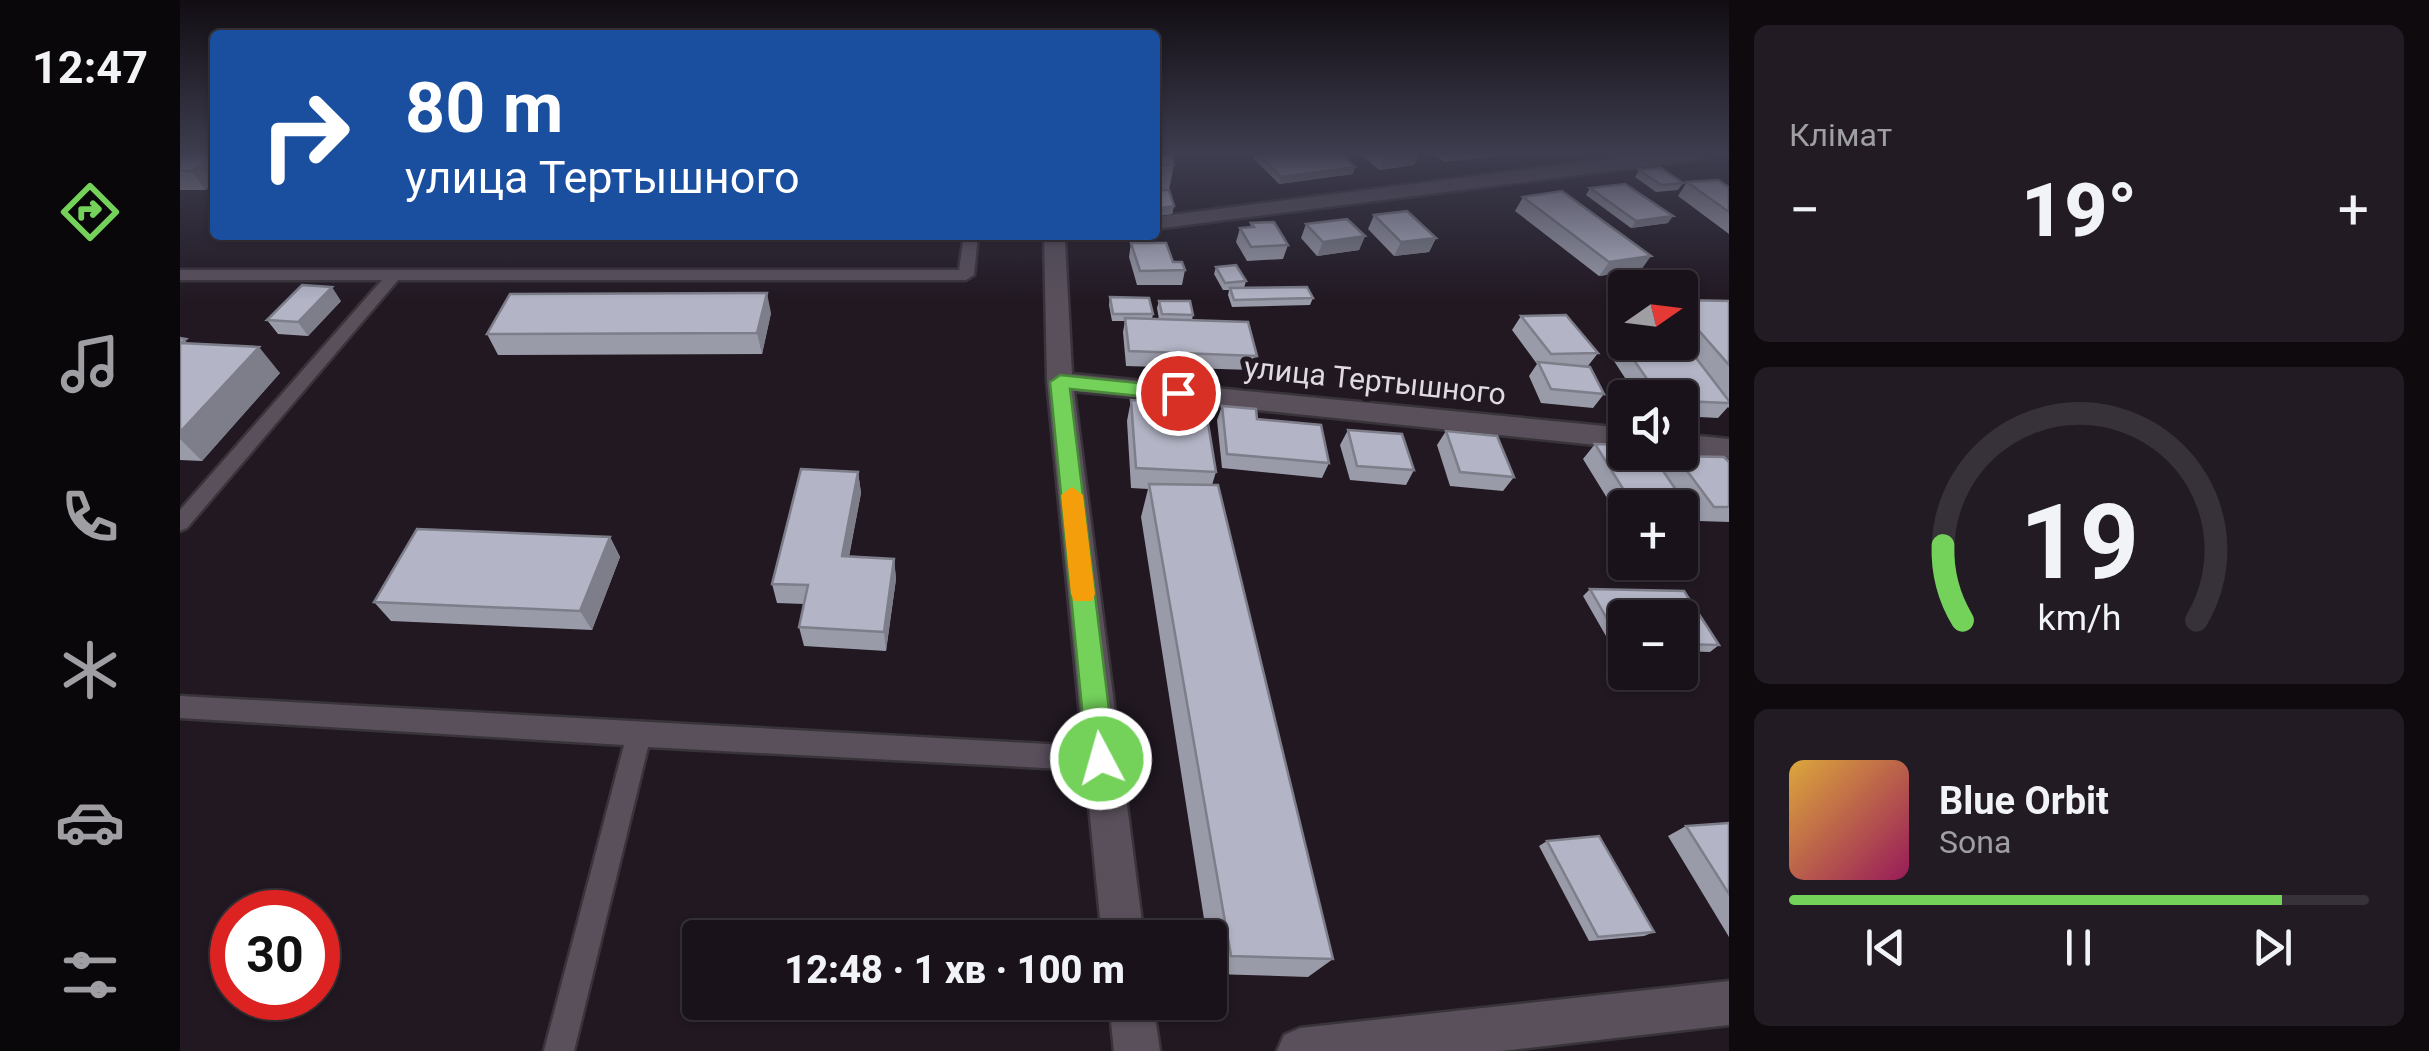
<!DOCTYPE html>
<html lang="uk">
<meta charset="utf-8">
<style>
body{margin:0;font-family:Roboto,sans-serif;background:#221b23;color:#f1f3f6;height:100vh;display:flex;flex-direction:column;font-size:38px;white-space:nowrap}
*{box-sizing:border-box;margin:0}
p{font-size:32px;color:#9f9ea2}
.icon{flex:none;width:55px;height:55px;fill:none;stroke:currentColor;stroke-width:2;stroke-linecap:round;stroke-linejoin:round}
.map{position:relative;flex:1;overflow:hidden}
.drawer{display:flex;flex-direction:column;gap:25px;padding:25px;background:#0e0a0e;width:700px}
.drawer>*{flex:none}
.top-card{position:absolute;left:30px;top:30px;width:950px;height:210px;border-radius:10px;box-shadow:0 2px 8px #0004,0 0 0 2px #373239;background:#1a4fa0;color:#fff;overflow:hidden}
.needle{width:65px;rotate:76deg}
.controls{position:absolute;left:1428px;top:270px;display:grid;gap:20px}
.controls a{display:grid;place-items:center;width:90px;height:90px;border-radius:10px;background:#19121a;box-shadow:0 2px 8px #0004,0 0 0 2px #373239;font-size:50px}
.speed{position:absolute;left:30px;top:890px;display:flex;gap:20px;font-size:50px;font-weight:700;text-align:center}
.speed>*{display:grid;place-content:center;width:130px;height:130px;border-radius:50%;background:#19121a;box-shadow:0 2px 8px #0004,0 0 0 2px #373239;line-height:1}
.speed .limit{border:15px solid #d22;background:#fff;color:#111}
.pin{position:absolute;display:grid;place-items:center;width:85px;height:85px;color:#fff;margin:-42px;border:5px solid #fff;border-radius:50%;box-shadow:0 2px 10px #0007}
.me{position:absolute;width:110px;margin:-55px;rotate:354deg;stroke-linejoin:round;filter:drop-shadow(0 0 8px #0008)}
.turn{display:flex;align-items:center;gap:35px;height:210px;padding:0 30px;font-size:45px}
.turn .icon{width:130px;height:130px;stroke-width:2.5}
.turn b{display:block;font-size:70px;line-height:85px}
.big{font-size:75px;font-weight:800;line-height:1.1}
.drawer .card{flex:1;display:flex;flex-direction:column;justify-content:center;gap:15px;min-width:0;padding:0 35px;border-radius:15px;background:#221b23}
.drawer .dial{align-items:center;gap:0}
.dial svg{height:260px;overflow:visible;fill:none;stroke:#373239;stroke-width:7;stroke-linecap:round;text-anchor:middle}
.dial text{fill:#f1f3f6;stroke:none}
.song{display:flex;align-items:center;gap:30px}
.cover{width:120px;height:120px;border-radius:15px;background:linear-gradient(135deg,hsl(40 70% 55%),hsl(330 70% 35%))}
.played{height:10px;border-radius:5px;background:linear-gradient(90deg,#74d25b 85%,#373239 85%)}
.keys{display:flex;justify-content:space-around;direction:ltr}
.heat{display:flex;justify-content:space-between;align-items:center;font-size:55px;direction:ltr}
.trip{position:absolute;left:502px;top:920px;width:545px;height:100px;border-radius:10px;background:#19121a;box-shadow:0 2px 8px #0004,0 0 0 2px #373239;font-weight:800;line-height:100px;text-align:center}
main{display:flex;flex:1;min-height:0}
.menu{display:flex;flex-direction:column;width:180px;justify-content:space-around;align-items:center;background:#0a070a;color:#9f9ea2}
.menu .icon{width:70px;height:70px}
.menu .on{color:#74d25b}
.menu b{font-size:45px;color:#f1f3f6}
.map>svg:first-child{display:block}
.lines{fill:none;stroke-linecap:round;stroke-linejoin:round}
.service-casing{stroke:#39333a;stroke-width:5}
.minor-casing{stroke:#39333a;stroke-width:5}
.service{fill:#5a505c;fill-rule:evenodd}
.minor{fill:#5a505c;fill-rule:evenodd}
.wall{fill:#9a9ba9}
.shaded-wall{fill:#7d7e8a}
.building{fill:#b3b4c5;stroke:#7d7e8a;stroke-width:2.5}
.route{fill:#74d25b;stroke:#4b883b;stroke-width:2.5}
.slow{fill:#f59e0b}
.labels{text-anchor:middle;stroke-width:10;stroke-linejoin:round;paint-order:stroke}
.street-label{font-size:30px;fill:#e0dae1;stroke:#211822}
</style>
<main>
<nav class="menu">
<b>12:47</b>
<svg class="icon on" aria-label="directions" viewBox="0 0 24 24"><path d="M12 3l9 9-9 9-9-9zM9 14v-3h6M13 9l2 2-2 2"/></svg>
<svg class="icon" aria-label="music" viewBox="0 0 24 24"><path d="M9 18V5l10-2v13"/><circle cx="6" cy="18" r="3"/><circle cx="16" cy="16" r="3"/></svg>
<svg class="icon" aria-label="phone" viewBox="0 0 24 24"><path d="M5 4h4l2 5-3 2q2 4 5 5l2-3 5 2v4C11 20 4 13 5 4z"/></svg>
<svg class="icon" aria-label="climate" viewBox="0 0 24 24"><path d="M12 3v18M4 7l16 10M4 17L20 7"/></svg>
<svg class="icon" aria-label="car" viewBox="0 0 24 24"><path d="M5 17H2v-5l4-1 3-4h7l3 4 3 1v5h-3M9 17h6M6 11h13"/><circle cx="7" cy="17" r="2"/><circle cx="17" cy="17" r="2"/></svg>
<svg class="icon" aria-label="filters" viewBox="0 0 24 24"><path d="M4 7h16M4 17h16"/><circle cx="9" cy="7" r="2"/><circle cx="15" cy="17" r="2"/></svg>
</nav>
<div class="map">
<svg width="1549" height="1051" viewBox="0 0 1549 1051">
<rect width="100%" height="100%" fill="#211822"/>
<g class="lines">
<g class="service-casing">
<g id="service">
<path d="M 784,235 L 798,235 L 794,275 L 786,280 L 218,280 L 7,528 L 0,531 L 0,510 L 202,280 L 0,280 L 0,270 L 779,270 Z"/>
<path d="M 0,696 L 921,747 L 930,751 L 933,759 L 930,767 L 921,771 L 468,747 L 394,1051 L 364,1051 L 444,745 L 0,718 Z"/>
</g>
</g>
<g class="minor-casing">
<g id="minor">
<path d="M 1476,153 L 1533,153 L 1524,159 L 975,229 L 975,217 Z"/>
<path d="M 864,235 L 895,235 L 885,241 L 892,374 L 1445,428 L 1445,448 L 894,391 L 964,938 L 922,938 L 867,381 Z"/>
<path d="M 1500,434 L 1549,439 L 1549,459 L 1496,452 L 1500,452 Z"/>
<path d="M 1549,981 L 1549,1025 L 1321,1051 L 1097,1051 L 1104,1035 L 1120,1028 Z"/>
<path d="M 929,1002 L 973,1002 L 980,1051 L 934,1051 Z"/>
</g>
</g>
<use href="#service" class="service"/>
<use href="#minor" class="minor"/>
</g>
<g class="wall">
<path d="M 0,153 L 26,190 L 0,190 Z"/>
<path d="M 975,153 L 994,165 L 989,190 L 994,206 L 992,214 L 975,216 Z"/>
<path d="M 1073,153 L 1160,153 L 1173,174 L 1099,184 L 1072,157 Z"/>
<path d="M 1184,153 L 1240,153 L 1234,165 L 1199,170 L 1183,156 Z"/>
<path d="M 1254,153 L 1318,153 L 1317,156 L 1264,162 Z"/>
<path d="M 1459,170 L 1503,183 L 1498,190 L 1476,192 L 1455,177 Z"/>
<path d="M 1507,182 L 1549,187 L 1549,234 L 1498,196 Z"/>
<path d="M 1410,188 L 1488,223 L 1451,228 L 1406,195 Z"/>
<path d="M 1343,197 L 1461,270 L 1419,276 L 1335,211 Z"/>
<path d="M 1194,215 L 1256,238 L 1249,252 L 1214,256 L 1188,229 Z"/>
<path d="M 1071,223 L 1108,245 L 1103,259 L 1067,261 L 1056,242 L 1060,228 L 1070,227 Z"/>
<path d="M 1126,224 L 1185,236 L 1179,250 L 1137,256 L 1121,238 Z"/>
<path d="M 951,243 L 993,262 L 1005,270 L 1002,285 L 957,285 L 949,257 Z"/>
<path d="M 1036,267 L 1066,281 L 1064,288 L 1133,298 L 1130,305 L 1052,307 L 1048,295 L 1049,290 L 1043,290 L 1034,274 Z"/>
<path d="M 930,297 L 973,314 L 972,319 L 979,319 L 977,308 L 979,301 L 1013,315 L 1012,320 L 1077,356 L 1072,370 L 946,366 L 943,332 L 945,321 L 932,321 L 929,305 Z"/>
<path d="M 1500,300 L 1549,301 L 1549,408 L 1548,407 L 1538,418 L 1500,416 L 1500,398 L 1458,398 L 1434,361 L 1445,347 L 1501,350 L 1495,342 L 1500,342 Z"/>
<path d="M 161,301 L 128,336 L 98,334 L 87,320 Z"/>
<path d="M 591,313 L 582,354 L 318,355 L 307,334 Z"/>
<path d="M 1341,316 L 1418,353 L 1408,366 L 1424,394 L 1413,408 L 1361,403 L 1349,376 L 1357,364 L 1332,330 Z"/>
<path d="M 0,338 L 10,344 L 100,373 L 22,461 L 0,460 Z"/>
<path d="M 951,400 L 1036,472 L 1032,485 L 1153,959 L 1128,977 L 1033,974 L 1030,958 L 1030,938 L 1027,938 L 961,517 L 968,489 L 951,488 L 947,421 Z"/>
<path d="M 1042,406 L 1077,419 L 1149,463 L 1142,478 L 1042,468 L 1037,420 Z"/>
<path d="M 1168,430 L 1234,470 L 1226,485 L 1170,480 L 1160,445 Z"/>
<path d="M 1266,431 L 1334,477 L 1323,491 L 1270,486 L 1257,445 Z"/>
<path d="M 1415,444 L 1457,461 L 1511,512 L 1500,523 L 1500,508 L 1445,508 L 1445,524 L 1443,524 L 1403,459 Z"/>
<path d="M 1496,456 L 1549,461 L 1549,522 L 1519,521 L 1483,470 Z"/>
<path d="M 678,472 L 681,493 L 669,557 L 714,559 L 716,579 L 706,651 L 624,646 L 619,627 L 624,604 L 597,603 L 592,584 Z"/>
<path d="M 430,537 L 440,557 L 412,630 L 211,621 L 194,602 Z"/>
<path d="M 1410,589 L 1504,591 L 1539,645 L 1530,652 L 1500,651 L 1500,618 L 1445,618 L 1445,650 L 1434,650 L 1403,596 Z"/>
<path d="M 1549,823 L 1549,937 L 1488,836 L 1506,826 Z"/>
<path d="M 1367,841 L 1474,932 L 1464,936 L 1409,941 L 1359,846 Z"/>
</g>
<g class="shaded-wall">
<path d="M 35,153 L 35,183 L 26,190 L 12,171 Z"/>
<path d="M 1228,153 L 1240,153 L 1234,165 L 1199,170 L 1205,156 Z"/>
<path d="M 1268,153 L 1318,153 L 1317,156 L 1264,162 Z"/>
<path d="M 1175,167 L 1173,174 L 1099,184 L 1101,177 Z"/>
<path d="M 994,206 L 992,214 L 975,216 L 975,209 Z"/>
<path d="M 1493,216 L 1488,223 L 1451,228 L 1456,221 Z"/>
<path d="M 1185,236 L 1179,250 L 1137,256 L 1143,242 Z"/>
<path d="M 1256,238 L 1249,252 L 1214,256 L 1221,242 Z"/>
<path d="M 1471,256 L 1461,270 L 1419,276 L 1429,262 Z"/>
<path d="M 152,287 L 161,301 L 128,336 L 118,322 Z"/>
<path d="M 587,293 L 591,313 L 582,354 L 577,333 Z"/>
<path d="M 79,347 L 100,373 L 22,461 L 0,439 L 0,432 Z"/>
<path d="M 678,472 L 681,493 L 665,576 L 662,556 Z"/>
<path d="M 430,537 L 440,557 L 412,630 L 400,611 Z"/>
<path d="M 714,559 L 716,579 L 706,651 L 704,632 Z"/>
</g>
<g class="building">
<path d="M 0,153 L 35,153 L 12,171 L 0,170 Z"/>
<path d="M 975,153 L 992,153 L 994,165 L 975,164 Z"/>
<path d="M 1078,153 L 1160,153 L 1175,167 L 1101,177 Z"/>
<path d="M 1201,153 L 1228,153 L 1205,156 Z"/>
<path d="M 1481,168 L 1503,183 L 1481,185 L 1459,170 Z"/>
<path d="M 1538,180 L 1549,187 L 1549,212 L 1507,182 Z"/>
<path d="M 1445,184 L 1493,216 L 1456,221 L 1410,188 Z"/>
<path d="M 975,190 L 989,190 L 994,206 L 975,209 Z"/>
<path d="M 1382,191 L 1471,256 L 1429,262 L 1343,197 Z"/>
<path d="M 1227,211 L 1256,238 L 1221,242 L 1194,215 Z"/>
<path d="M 1167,219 L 1185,236 L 1143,242 L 1126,224 Z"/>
<path d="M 1094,222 L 1108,245 L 1071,247 L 1060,228 L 1074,227 L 1071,223 Z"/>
<path d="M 951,243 L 986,243 L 993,262 L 1002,262 L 1005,270 L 960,271 Z"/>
<path d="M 1056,265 L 1066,281 L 1045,283 L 1036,267 Z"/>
<path d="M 122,285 L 152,287 L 118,322 L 87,320 Z"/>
<path d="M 1127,287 L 1133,298 L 1054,300 L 1050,288 Z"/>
<path d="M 587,293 L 577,333 L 307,334 L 330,294 Z"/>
<path d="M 930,297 L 969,298 L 973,314 L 933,314 Z"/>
<path d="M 1500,300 L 1549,301 L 1549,365 L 1500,309 Z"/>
<path d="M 979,301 L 1010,301 L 1013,315 L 982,314 Z"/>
<path d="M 1386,315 L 1418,353 L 1371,354 L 1341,316 Z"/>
<path d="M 945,318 L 1068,322 L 1077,356 L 949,351 Z"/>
<path d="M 0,338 L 6,339 L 1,343 L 79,347 L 0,432 Z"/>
<path d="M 1445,347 L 1510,350 L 1549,401 L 1549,403 L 1500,401 L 1500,398 L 1480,398 Z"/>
<path d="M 1358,362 L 1410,367 L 1424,394 L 1371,389 Z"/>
<path d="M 951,400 L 1025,405 L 1036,472 L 956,468 Z"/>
<path d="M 1042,406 L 1076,409 L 1077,419 L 1141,425 L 1149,463 L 1047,454 Z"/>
<path d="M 1168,430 L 1222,434 L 1234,470 L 1177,466 Z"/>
<path d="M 1266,431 L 1317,436 L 1334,477 L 1280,472 Z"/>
<path d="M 1415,444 L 1445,445 L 1445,452 L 1451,452 L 1457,461 L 1477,462 L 1511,512 L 1500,511 L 1500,508 L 1455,508 Z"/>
<path d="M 1496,456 L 1544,457 L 1549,462 L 1549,507 L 1534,507 Z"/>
<path d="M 621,469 L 678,472 L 662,556 L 714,559 L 704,632 L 619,627 L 628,585 L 592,584 Z"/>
<path d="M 969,484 L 1038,485 L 1153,959 L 1051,956 Z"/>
<path d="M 237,529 L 430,537 L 400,611 L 194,602 Z"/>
<path d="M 1410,589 L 1504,591 L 1539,645 L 1500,644 L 1500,618 L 1445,618 L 1445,643 L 1441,643 Z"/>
<path d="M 1549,823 L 1549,894 L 1506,826 Z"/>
<path d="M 1419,836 L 1474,932 L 1418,937 L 1367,841 Z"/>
</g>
<linearGradient id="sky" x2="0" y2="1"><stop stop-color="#120d13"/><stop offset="0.51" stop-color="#3d3d4f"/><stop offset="1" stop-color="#3d3d4f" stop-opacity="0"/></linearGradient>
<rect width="1549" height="301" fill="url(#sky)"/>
<path class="route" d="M 880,375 L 998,387 L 1008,393 L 998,400 L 890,389 L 935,759 L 931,768 L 921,772 L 911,768 L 907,759 L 870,382 Z"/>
<path class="slow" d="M 892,487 L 903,495 L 915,594 L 912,601 L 894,601 L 891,594 L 881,495 Z"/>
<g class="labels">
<g class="street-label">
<text transform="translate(1195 381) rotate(6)" y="10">улица Тертышного</text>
</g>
</g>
</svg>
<div class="controls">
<a><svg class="needle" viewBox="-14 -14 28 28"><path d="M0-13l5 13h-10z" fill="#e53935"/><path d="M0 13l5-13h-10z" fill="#9f9ea2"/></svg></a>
<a><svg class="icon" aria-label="sound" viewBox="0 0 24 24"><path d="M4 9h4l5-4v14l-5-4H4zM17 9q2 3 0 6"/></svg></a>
<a>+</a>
<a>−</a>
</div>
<div class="speed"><div class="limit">30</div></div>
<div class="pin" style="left:998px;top:393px;background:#d93025"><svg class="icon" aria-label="arrive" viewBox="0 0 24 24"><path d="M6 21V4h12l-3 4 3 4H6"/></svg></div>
<svg class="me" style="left:921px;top:759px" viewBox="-20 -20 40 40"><circle r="17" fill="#74d25b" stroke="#fff" stroke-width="3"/><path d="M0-11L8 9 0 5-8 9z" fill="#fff"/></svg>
<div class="trip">12:48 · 1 хв · 100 m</div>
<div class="top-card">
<div class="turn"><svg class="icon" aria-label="right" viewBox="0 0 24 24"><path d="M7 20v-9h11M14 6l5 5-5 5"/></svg><div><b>80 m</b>улица Тертышного</div></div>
</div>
</div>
<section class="drawer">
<div class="card"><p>Клімат</p>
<div class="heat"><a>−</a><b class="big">19°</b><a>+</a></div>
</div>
<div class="card dial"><svg viewBox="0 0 100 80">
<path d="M14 69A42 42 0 1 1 86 69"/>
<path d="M14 69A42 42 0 0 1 8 46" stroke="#74d25b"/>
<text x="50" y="56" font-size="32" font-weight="700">19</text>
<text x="50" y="72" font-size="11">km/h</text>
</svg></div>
<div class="card">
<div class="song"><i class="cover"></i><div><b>Blue Orbit</b><p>Sona</p></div></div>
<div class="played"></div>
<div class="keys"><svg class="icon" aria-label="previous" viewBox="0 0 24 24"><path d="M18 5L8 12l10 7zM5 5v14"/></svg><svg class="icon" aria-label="pause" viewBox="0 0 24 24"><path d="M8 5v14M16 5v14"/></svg><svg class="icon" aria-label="next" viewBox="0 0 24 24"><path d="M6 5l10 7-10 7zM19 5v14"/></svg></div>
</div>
</section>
</main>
